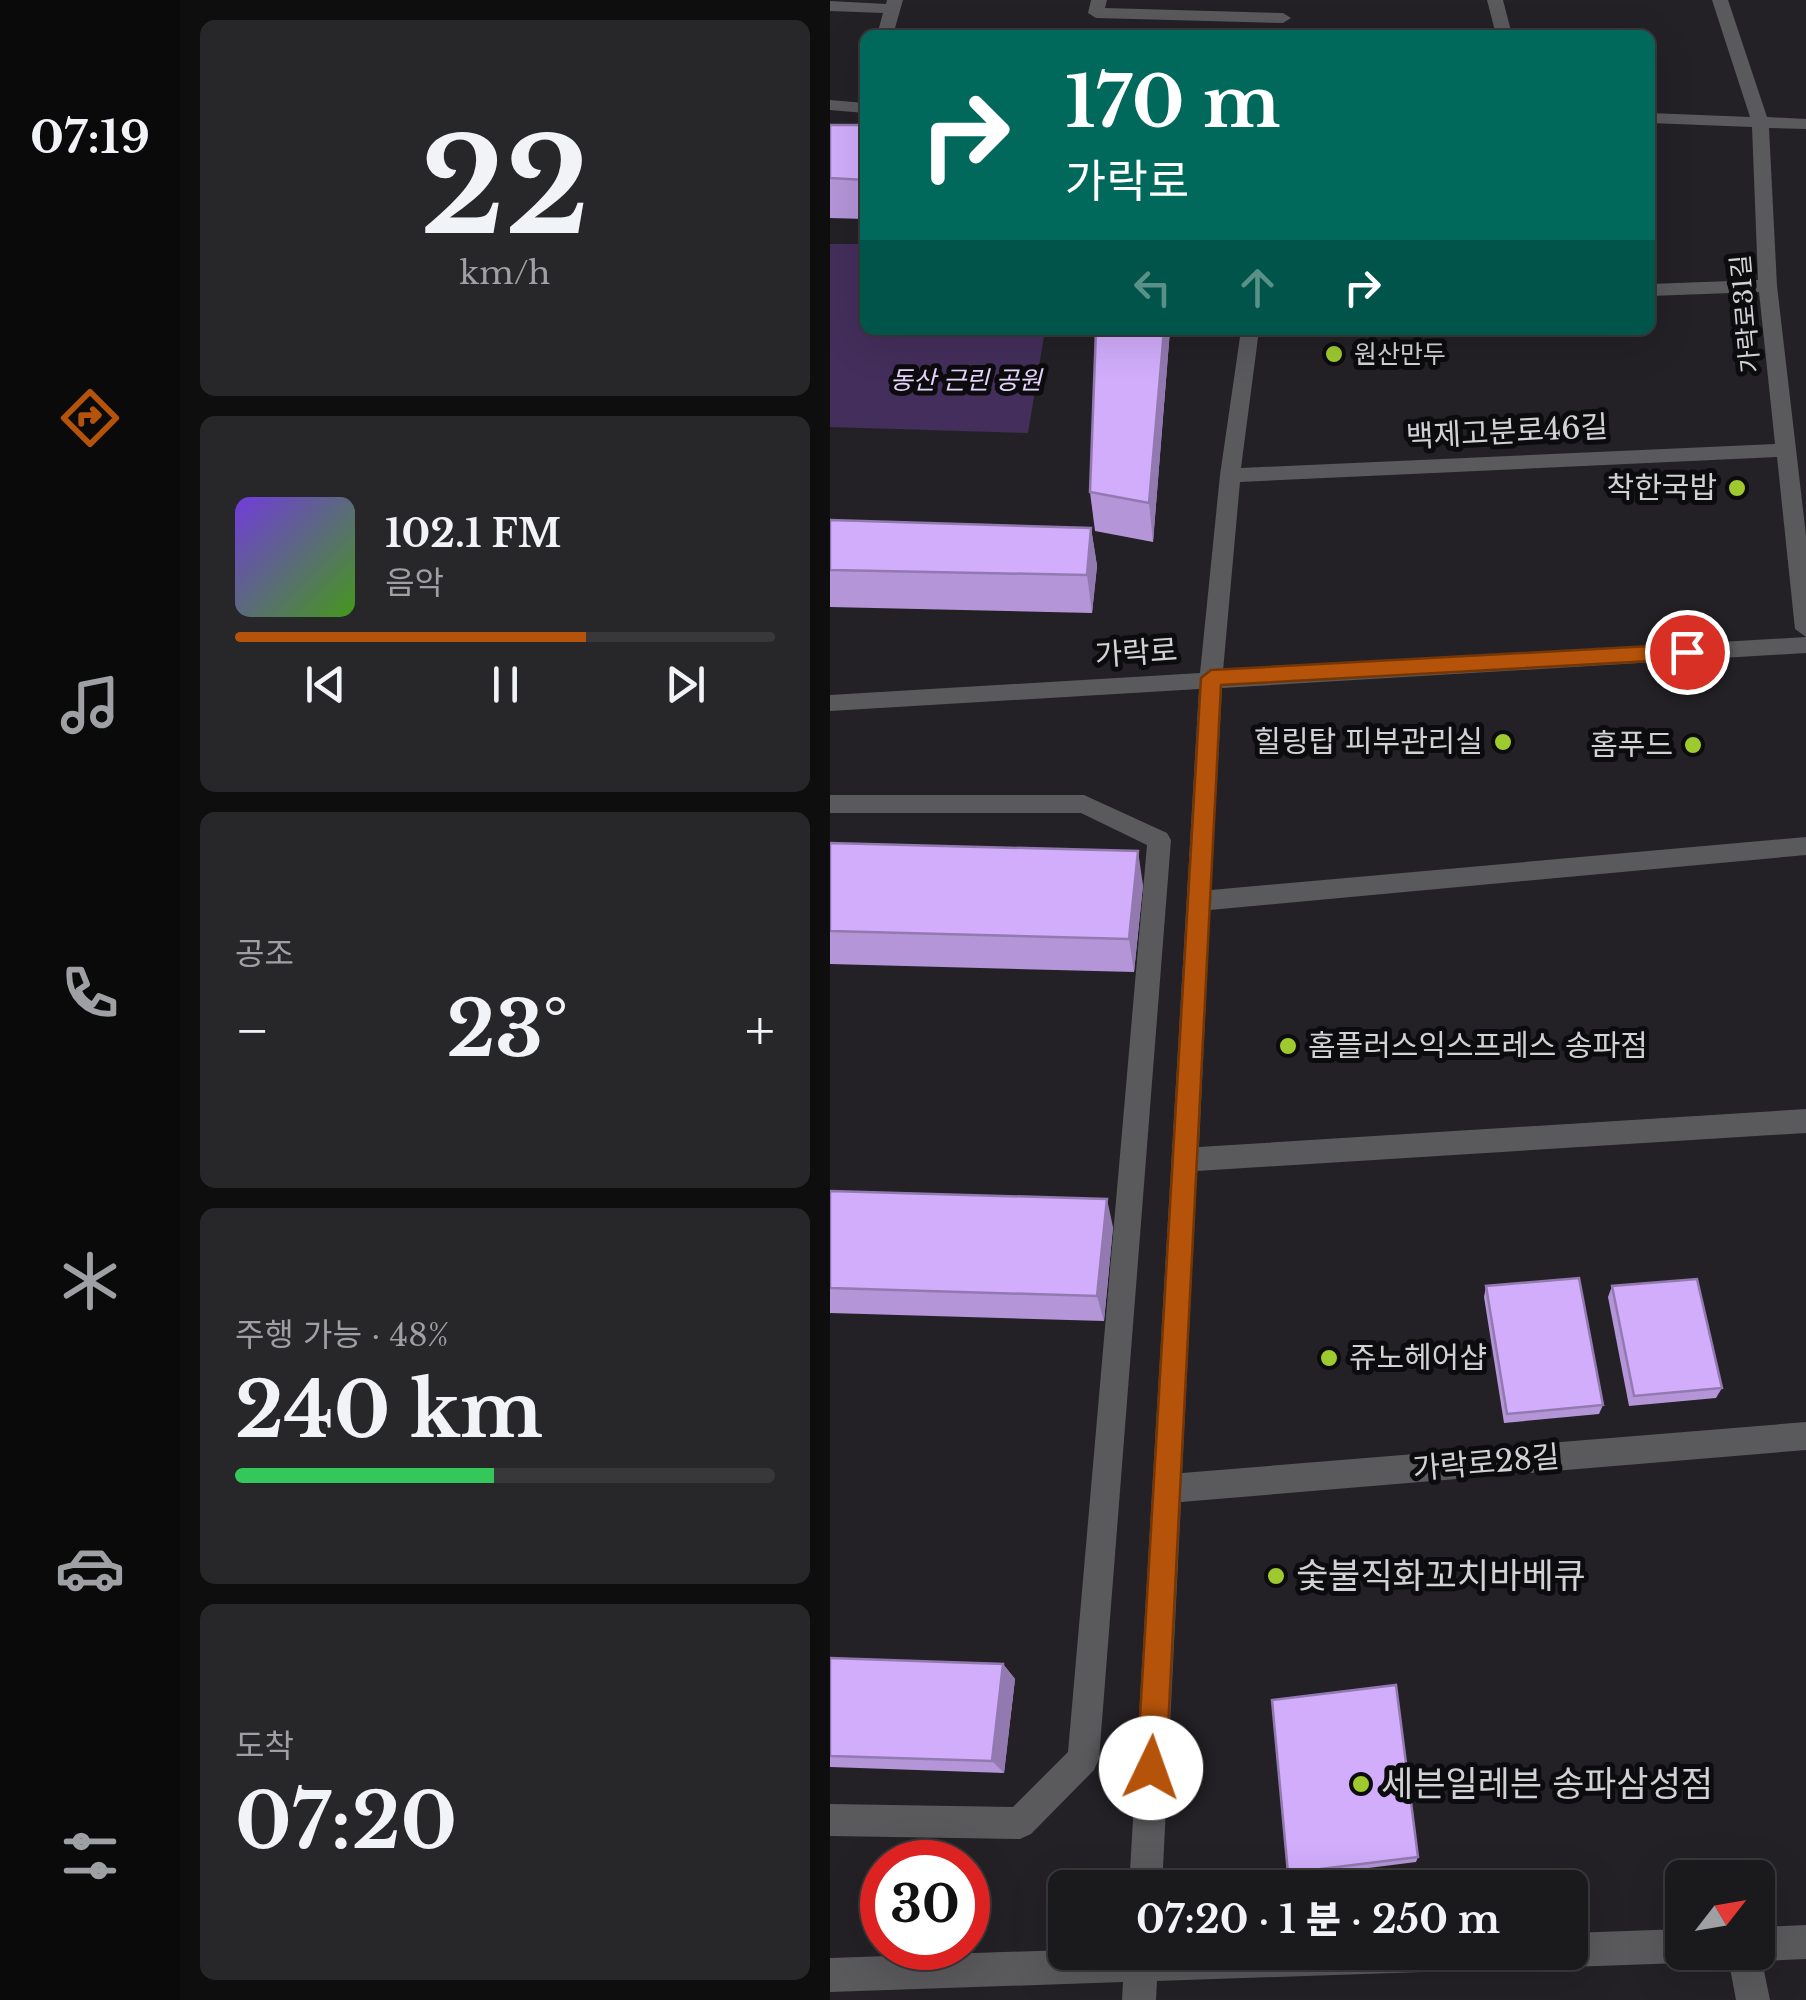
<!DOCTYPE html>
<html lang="ko">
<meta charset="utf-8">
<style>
body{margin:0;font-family:"Libre Baskerville","Noto Sans KR",serif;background:#272629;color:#f1f3f6;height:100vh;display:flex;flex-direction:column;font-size:38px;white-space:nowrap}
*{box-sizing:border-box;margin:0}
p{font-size:32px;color:#9fa0a3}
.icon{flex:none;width:55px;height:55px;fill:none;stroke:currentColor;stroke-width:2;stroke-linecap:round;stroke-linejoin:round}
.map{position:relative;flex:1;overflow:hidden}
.details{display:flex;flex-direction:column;gap:20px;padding:20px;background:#0e0e0f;width:650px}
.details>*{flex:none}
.guide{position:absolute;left:30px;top:30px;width:795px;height:305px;border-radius:15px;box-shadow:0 10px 40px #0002,0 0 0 2px #38383b;background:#00695c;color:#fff;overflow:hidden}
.needle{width:65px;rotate:59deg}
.fabs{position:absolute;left:835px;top:1860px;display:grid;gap:20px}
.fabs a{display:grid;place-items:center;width:110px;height:110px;border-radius:15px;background:#1a191c;box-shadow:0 10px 40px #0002,0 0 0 2px #38383b;font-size:50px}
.speed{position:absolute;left:30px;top:1840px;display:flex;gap:20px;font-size:50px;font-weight:700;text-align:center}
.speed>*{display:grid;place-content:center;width:130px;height:130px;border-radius:50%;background:#1a191c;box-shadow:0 10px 40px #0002,0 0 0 2px #38383b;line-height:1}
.speed .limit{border:15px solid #d22;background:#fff;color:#111}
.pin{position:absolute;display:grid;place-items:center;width:85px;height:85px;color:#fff;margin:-42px;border:5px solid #fff;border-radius:50%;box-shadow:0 2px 10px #0007}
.me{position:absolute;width:110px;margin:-55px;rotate:3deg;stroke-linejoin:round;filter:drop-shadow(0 0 8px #0008)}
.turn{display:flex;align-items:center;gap:35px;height:210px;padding:0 40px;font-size:45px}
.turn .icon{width:130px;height:130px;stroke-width:2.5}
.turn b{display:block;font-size:70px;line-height:85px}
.lanes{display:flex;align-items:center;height:95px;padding:0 40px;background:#0003;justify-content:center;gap:50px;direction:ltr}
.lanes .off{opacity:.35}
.big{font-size:75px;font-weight:800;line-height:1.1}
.details .card{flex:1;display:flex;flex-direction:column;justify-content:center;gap:15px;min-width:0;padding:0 35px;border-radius:15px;background:#272629}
.details .dial{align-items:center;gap:0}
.dial b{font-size:130px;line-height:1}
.song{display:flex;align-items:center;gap:30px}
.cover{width:120px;height:120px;border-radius:15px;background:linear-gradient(135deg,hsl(260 70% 55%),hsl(100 70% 35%))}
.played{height:10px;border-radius:5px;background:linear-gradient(90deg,#b45309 65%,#38383b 65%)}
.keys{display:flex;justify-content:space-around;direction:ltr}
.heat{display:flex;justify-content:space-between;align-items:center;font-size:55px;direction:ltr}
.charge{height:15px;border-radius:8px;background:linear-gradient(90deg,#34c759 48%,#38383b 0)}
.trip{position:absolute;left:218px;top:1870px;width:540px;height:100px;border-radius:15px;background:#1a191c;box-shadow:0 10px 40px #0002,0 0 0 2px #38383b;font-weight:800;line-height:100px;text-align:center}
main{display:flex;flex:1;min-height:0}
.tab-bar{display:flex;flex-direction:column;width:180px;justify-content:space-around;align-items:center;background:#0a0a0b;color:#9fa0a3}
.tab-bar .icon{width:70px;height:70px}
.tab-bar .selected{color:#b45309}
.tab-bar b{font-size:45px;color:#f1f3f6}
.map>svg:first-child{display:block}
.green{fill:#442e5b}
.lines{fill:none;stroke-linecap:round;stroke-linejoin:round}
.minor{fill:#5a595c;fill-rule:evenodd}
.wall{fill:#b495d8}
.shaded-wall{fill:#9279b0}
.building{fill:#d1adfb;stroke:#9279b0;stroke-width:2.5}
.route{fill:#b45309;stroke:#753606;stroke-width:2.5}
.poi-dot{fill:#9eca2f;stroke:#0c0b0d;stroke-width:4}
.labels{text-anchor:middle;stroke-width:10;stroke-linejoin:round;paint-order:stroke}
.far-street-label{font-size:25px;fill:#d2d1d4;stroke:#0c0b0d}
.far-poi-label{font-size:25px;fill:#d2d1d4;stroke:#0c0b0d;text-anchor:start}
.far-park-label{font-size:25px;font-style:italic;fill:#e4d3fb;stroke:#0c0b0d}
.street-label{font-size:30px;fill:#d2d1d4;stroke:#0c0b0d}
.poi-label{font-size:30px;fill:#d2d1d4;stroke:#0c0b0d;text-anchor:end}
.near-poi-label{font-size:35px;fill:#d2d1d4;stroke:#0c0b0d;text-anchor:start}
</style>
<main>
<nav class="tab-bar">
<b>07:19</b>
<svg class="icon selected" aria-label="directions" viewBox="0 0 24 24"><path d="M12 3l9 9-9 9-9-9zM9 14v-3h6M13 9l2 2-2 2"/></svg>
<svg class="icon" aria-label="music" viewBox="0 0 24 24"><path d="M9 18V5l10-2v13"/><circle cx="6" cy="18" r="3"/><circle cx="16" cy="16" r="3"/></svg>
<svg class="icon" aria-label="phone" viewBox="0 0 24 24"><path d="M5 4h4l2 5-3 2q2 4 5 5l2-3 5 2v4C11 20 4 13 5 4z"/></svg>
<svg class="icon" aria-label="climate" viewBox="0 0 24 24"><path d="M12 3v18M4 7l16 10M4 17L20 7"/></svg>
<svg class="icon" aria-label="car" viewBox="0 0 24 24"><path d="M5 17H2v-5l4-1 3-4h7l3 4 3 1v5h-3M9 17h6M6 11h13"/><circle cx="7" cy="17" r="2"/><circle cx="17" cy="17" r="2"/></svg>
<svg class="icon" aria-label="filters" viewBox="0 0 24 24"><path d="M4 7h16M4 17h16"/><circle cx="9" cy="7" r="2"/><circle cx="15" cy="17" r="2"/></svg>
</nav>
<section class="details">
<div class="card dial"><b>22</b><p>km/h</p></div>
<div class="card">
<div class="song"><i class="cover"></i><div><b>102.1 FM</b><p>음악</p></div></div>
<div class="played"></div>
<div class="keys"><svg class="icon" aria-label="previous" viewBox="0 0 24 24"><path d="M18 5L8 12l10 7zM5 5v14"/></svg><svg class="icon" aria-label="pause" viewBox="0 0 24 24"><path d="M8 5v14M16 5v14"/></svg><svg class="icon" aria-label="next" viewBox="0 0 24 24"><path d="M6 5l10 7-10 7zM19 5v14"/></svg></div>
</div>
<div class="card"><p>공조</p>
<div class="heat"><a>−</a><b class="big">23°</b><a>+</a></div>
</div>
<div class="card"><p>주행 가능 · 48%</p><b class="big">240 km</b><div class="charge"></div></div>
<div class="card"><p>도착</p><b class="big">07:20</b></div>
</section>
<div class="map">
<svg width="976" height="2000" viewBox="0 0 976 2000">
<rect width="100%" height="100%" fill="#232125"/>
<path class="green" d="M 0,244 L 35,244 L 35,330 L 215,330 L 198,433 L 0,427 Z"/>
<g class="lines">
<g class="minor">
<path d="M 57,0 L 73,0 L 63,35 L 47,35 L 53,13 L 0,11 L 0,1 L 56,4 Z"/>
<path d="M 261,0 L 277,0 L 275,8 L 453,13 L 461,18 L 453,23 L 266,18 L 258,13 Z"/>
<path d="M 657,0 L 673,0 L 682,35 L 666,35 Z"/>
<path d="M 882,0 L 898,0 L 937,117 L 976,119 L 976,129 L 939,128 L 947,286 L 976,535 L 976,653 L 392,688 L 381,890 L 976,837 L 976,855 L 380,910 L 369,1147 L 976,1109 L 976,1133 L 367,1171 L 352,1473 L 976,1422 L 976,1450 L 351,1502 L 332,1888 L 299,1888 L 369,689 L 0,711 L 0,695 L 370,673 L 390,475 L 411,330 L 429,330 L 411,468 L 945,444 L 929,292 L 820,296 L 820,284 L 928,280 L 922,127 L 820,123 L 820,113 L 920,117 ZM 947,457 L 965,629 L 976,637 L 393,671 L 410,482 Z"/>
<path d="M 0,100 L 35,103 L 35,113 L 0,110 Z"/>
<path d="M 0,795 L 254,795 L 337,833 L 341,840 L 269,1759 L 264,1770 L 201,1834 L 190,1839 L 0,1836 L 0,1804 L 183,1807 L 238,1752 L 317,845 L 251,813 L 0,813 Z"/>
<path d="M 976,1925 L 976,1959 L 932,1961 L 940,2000 L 906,2000 L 897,1952 L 928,1952 L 928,1927 Z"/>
<path d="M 852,1929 L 852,1952 L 866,1952 L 864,1958 L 852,1963 L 740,1967 L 728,1962 L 724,1952 L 740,1952 L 740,1933 Z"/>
<path d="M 235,1950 L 235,1952 L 696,1952 L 691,1964 L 679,1969 L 327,1981 L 326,2000 L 292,2000 L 293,1982 L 0,1992 L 0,1958 Z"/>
</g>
</g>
<g class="wall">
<path d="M 0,125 L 35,125 L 35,219 L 0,218 Z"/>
<path d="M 266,330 L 340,330 L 323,542 L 265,531 L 260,492 Z"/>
<path d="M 0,520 L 261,528 L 267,566 L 262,613 L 0,607 Z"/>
<path d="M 0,843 L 313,885 L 304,972 L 0,964 Z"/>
<path d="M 0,1191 L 283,1227 L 274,1321 L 0,1313 Z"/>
<path d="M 656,1286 L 773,1405 L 769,1414 L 674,1423 L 654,1297 Z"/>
<path d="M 782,1286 L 892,1388 L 886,1398 L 799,1406 L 778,1297 Z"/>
<path d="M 0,1658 L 173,1664 L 185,1679 L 174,1773 L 0,1767 Z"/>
<path d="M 442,1700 L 588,1857 L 586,1862 L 459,1878 Z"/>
</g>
<g class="shaded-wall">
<path d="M 334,330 L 340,330 L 323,542 L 319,503 Z"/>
<path d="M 261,528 L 267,566 L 262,613 L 257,575 Z"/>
<path d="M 308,851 L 313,885 L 304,972 L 299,939 Z"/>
<path d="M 277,1199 L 283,1227 L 274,1321 L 267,1296 Z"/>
<path d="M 173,1664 L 185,1679 L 174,1773 L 162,1761 Z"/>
</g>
<g class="building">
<path d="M 0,125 L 35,125 L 35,180 L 0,178 Z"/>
<path d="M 266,330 L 334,330 L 319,503 L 260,492 Z"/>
<path d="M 0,520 L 261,528 L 257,575 L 0,570 Z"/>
<path d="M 0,843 L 308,851 L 299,939 L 0,931 Z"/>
<path d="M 0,1191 L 277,1199 L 267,1296 L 0,1288 Z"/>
<path d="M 749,1278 L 773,1405 L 677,1414 L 656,1286 Z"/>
<path d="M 867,1279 L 892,1388 L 804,1396 L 782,1286 Z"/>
<path d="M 0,1658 L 173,1664 L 162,1761 L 0,1756 Z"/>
<path d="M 566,1685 L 588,1857 L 458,1873 L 442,1700 Z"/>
</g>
<path class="route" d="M 857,644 L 867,652 L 857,659 L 391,685 L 336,1768 L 332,1778 L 321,1783 L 311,1778 L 307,1768 L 371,678 L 381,670 Z"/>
<g class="poi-dot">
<circle cx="504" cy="354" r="10"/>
<circle cx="907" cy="488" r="10"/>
<circle cx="673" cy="742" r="10"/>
<circle cx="863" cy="745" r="10"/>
<circle cx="458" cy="1046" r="10"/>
<circle cx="499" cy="1358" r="10"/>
<circle cx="446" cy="1576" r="10"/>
<circle cx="531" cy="1784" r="10"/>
</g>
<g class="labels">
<g class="far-street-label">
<text transform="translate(915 314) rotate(-95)" y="9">가락로31길</text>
</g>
<g class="far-poi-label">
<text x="524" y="363">원산만두</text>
</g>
<g class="far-park-label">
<text x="136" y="389">동산 근린 공원</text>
</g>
<g class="street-label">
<text transform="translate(677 432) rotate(-3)" y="10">백제고분로46길</text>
<text transform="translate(306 653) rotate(-4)" y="10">가락로</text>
<text transform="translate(656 1463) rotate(-5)" y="10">가락로28길</text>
</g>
<g class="poi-label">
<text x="887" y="498">착한국밥</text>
<text x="653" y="752">힐링탑 피부관리실</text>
<text x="843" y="755">홈푸드</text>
<text x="478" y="1056" text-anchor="start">홈플러스익스프레스 송파점</text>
<text x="519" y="1368" text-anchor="start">쥬노헤어샵</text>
</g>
<g class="near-poi-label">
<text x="466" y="1588">숯불직화꼬치바베큐</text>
<text x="551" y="1796">세븐일레븐 송파삼성점</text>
</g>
</g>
</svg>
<div class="fabs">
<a><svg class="needle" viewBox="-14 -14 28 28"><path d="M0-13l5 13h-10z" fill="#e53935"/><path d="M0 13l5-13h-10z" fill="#9fa0a3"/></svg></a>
</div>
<div class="speed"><div class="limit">30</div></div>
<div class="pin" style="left:857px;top:652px;background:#d93025"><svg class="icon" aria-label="arrive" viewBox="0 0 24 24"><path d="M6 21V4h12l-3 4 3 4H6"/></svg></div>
<svg class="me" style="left:321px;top:1768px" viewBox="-20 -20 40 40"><circle r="19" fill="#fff"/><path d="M0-13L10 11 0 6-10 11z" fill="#b45309"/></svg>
<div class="trip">07:20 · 1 분 · 250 m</div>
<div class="guide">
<div class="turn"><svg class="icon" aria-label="right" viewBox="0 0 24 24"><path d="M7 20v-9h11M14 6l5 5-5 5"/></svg><div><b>170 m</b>가락로</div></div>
<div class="lanes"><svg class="icon off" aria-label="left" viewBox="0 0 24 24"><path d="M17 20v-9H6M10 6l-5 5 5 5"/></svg><svg class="icon off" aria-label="ahead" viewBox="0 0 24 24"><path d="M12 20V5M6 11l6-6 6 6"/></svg><svg class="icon" aria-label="right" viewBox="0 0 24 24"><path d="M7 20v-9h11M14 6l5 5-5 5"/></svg></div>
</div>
</div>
</main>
